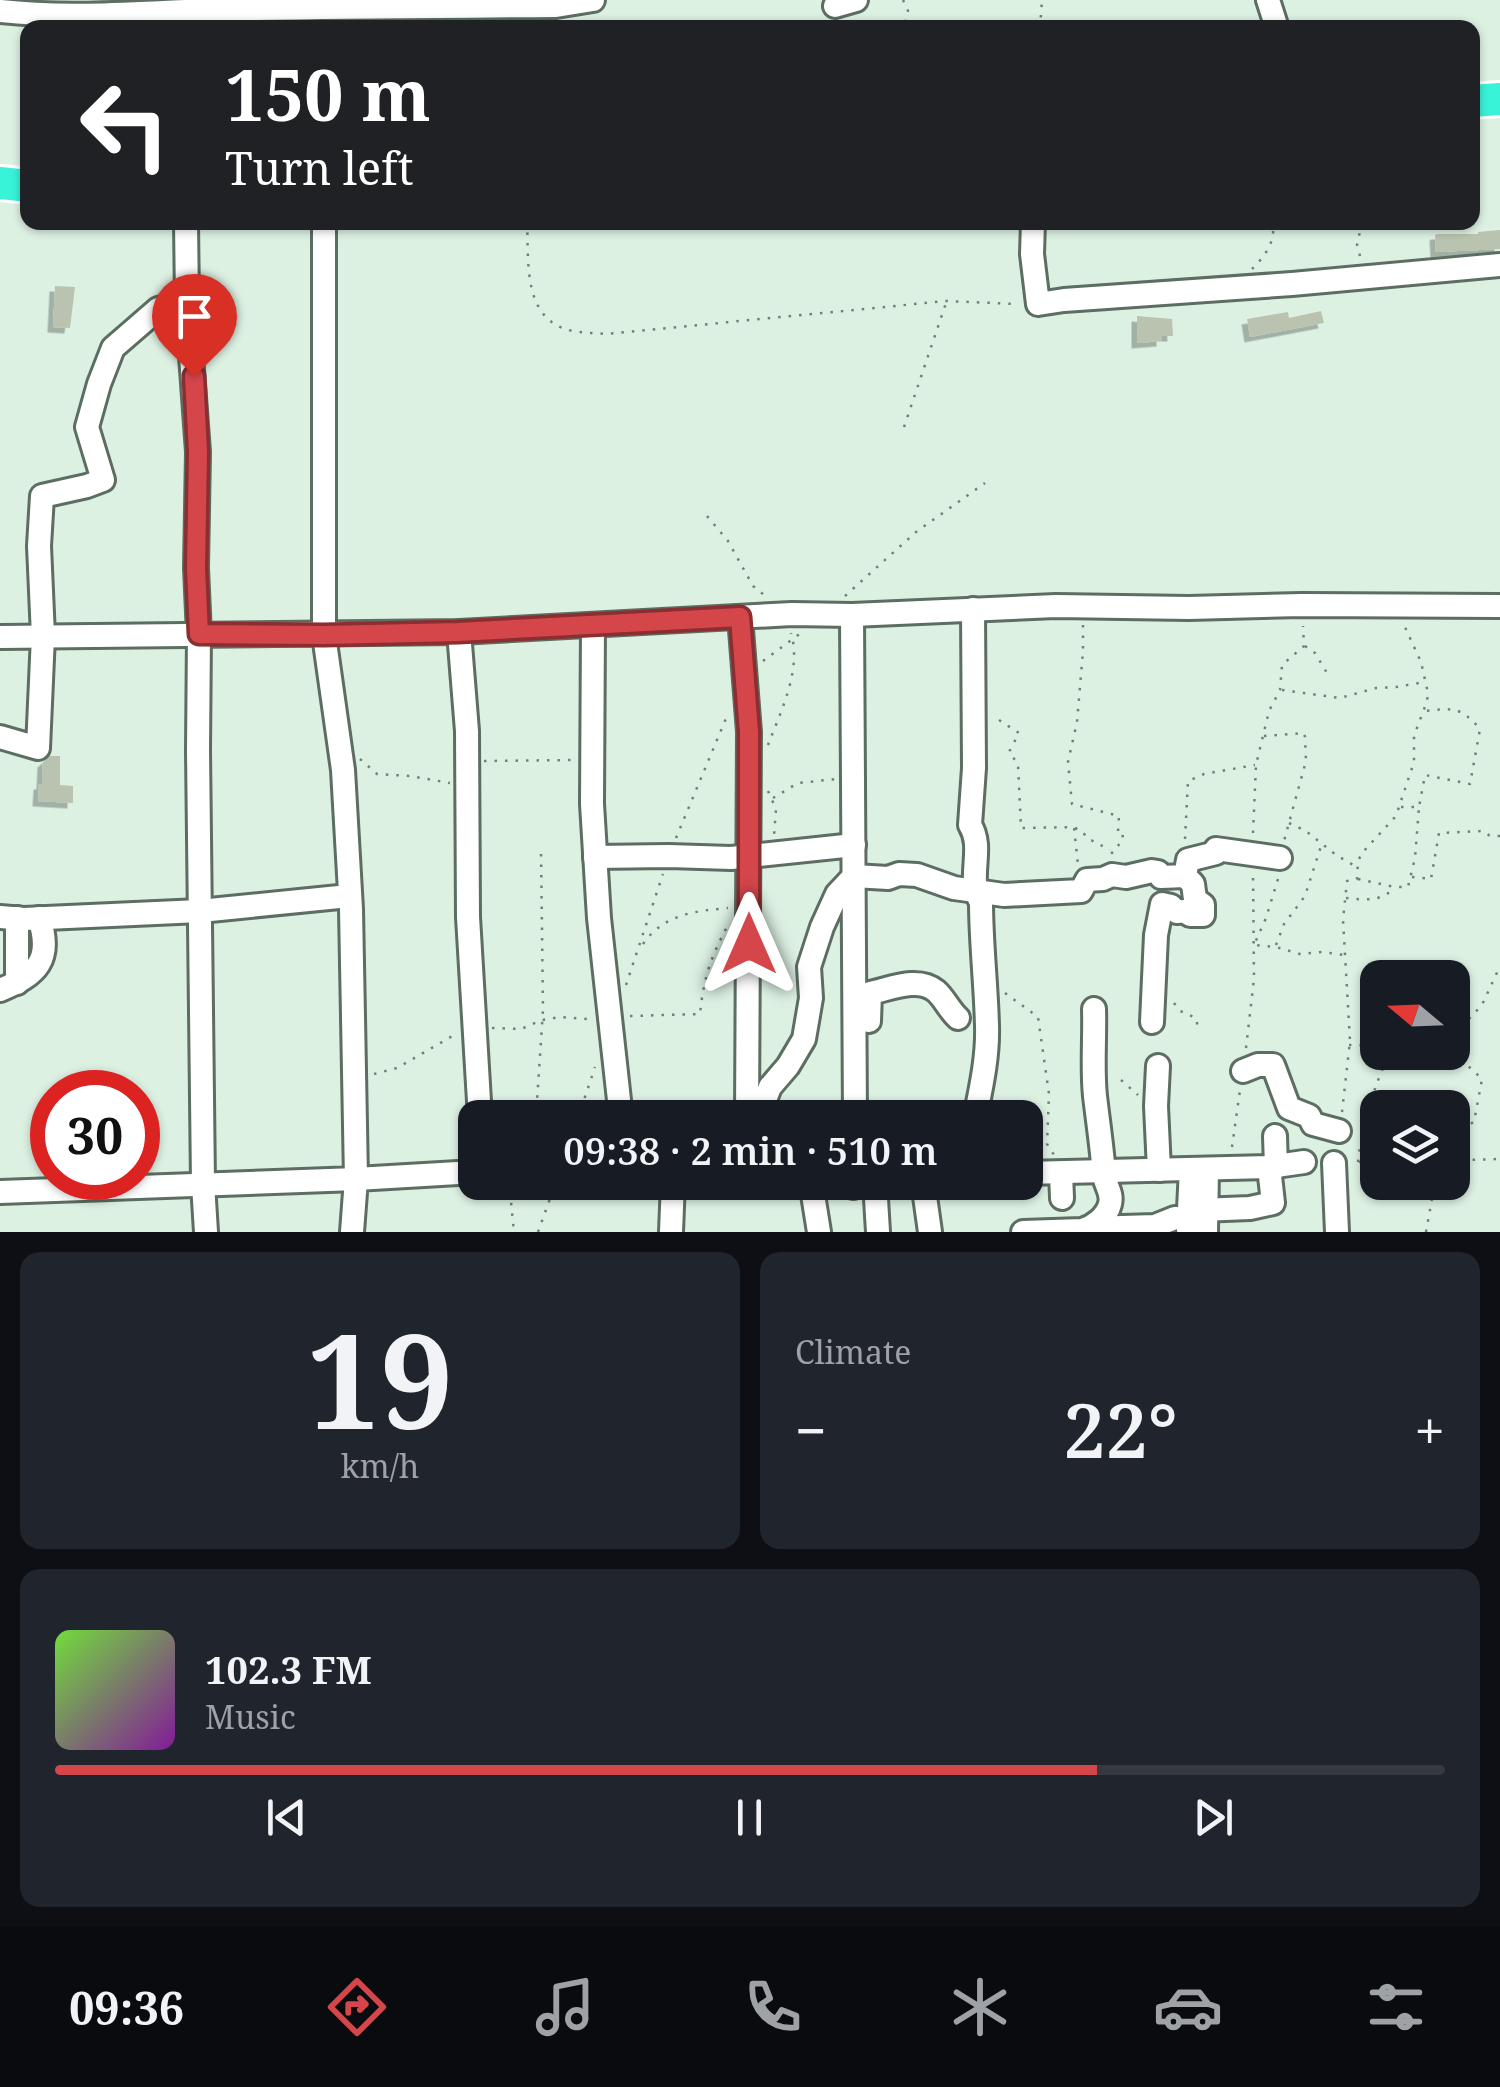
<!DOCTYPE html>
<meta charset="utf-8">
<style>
body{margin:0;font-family:"Noto Serif",serif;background:#20242c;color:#f1f3f6;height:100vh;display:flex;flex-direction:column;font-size:38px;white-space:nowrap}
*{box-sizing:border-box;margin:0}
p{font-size:32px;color:#9ea1a6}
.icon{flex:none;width:55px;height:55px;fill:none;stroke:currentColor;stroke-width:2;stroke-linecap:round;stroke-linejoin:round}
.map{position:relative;height:1232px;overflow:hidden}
.details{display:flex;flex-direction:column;gap:20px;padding:20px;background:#0d0f14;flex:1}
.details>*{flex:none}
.hud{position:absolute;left:20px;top:20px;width:1460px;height:210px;border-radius:20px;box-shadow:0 2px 8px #0004;background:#202124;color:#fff;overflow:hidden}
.needle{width:65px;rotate:289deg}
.controls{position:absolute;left:1360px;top:960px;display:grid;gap:20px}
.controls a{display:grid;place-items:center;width:110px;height:110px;border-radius:20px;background:#171b24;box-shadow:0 2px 8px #0004;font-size:50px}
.speed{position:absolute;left:30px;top:1070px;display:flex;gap:20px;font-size:50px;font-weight:700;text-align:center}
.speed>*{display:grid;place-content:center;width:130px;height:130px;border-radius:50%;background:#171b24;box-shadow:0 2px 8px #0004;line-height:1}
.speed .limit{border:15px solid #d22;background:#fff;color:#111}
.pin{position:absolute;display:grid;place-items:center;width:85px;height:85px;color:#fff;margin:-102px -42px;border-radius:50% 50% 50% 0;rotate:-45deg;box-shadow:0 0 10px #0007}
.pin .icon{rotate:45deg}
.me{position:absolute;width:110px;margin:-55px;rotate:0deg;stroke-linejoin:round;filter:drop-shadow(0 0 8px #0008)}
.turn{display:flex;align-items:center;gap:35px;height:210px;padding:0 40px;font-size:45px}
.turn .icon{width:130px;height:130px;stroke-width:2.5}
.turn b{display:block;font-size:70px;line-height:85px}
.big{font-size:75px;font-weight:600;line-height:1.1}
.details .widget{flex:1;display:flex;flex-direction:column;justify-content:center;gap:15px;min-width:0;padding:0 35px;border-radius:20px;background:#20242c}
.details .dial{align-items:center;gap:0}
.dial b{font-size:130px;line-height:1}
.song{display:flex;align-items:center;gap:30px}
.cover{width:120px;height:120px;border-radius:15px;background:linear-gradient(135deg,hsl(100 70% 55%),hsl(290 70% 35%))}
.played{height:10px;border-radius:5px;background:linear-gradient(90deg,#d5464b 75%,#363941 75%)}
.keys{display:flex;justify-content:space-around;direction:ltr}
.heat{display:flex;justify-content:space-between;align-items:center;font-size:55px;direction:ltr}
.details .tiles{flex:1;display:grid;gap:20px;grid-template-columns:1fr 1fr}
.widget:last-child{grid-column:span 2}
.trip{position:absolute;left:458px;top:1100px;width:585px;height:100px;border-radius:20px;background:#171b24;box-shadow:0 2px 8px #0004;font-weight:600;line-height:100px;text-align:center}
.dock{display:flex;height:160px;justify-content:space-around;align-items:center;background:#090b0e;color:#9ea1a6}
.dock .icon{width:70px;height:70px}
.dock .current{color:#d5464b}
.dock b{font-size:45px;color:#f1f3f6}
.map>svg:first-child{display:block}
.building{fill:#bac3af;filter:url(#shadow)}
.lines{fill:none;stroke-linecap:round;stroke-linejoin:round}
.minor-casing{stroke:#5c6d61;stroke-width:28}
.highway-casing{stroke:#fff;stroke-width:38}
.path{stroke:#738077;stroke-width:2.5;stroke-dasharray:2.5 8;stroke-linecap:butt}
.minor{stroke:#fff;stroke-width:22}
.highway{stroke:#39f3d9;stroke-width:32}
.route-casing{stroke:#8a2e31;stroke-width:25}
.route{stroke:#d5464b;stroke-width:18}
</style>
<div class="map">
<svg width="1500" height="1232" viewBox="0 0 1500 1232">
<defs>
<filter id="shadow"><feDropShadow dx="-5.5" dy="5.5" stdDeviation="0" flood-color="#0004"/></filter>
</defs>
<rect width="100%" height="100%" fill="#ddf1e3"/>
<g class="building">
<path d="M 1500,230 L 1500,249 L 1436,252 L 1435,235 L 1437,234 L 1478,234 L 1478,232 Z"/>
<path d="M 55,286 L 75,287 L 70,328 L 53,327 Z"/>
<path d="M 1321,311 L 1324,323 L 1250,337 L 1247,319 L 1288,312 L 1289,318 Z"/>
<path d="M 1137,316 L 1172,319 L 1173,336 L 1162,336 L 1162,341 L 1137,343 Z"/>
<path d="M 50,756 L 60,756 L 60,785 L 73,786 L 73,803 L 38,801 L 39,784 L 42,784 L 43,762 Z"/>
</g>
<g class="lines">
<g class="minor-casing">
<g id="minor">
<path d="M 1268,0 L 1277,28"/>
<path d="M 835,6 L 856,0"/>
<path d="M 0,11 C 71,19 142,12 213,10 C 327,7 442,7 556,6 L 593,0"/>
<path d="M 186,222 L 187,301 L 198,452 L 196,568 L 199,635 L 198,750 L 203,1184 L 206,1232"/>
<path d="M 1033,222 L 1032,254 L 1038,304 L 1064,300 L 1292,284 L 1500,265"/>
<path d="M 973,609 L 974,768 L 970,825 C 985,849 966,878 981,902 C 981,943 986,984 987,1026 C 988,1057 981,1088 975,1118"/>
<path d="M 852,615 L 855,1118"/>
<path d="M 740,617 L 749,732 L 747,1118"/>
<path d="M 593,625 L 592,804 L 599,918 L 619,1100 L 617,1118"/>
<path d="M 459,632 L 467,731 L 468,917 L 480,1118"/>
<path d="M 0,637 L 459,632 L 792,614 L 852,615 L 1056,606 L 1189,608 L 1301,605 L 1500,606"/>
<path d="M 0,737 L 38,748 L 43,636 L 39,546 L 42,496 L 87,486 L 103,480 L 87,427 L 99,384 L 113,348 L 158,309 L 187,301"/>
<path d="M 595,857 L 669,856 L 731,858 L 854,845"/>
<path d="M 0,917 L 24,919 L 200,911 L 349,896"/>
<path d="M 17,918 L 17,983"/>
<path d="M 0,990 C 37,975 53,960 39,918"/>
<path d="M 869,1021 L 870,993 C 890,989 918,976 936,991 C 945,999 949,1010 958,1018"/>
<path d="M 1152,1022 L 1156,935 L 1162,904 L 1171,906 L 1177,912 L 1185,911 L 1190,915 L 1203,915 L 1203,905 L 1195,899 L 1193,884 L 1185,876"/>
<path d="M 1158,1066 L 1156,1106 L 1159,1170"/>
<path d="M 1243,1071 L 1258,1065 L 1273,1065 L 1289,1108 L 1309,1116 L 1313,1124 L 1339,1131"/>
<path d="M 758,1118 L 770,1087 L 788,1066 L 804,1039 L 811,998 L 809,967 L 822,927 L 837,894 L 854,876 L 888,878 L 899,874 L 917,875 L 954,888 L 1004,895 L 1081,891 L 1087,880 L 1103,879 L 1112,875 L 1126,877 L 1152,871 L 1158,872 L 1161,877 L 1185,876 L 1188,860 L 1216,853 L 1216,849 L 1280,858"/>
<path d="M 1275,1136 L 1276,1167"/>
<path d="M 1334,1163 L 1337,1232"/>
<path d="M 1025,1173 L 1269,1167 L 1304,1162"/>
<path d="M 1061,1173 L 1062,1198"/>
<path d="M 811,1182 L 819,1232"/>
<path d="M 837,1182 L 853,1187"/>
<path d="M 875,1182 L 878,1232"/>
<path d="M 923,1182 L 930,1232"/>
<path d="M 0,1192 L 356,1179 L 351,909 L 343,770 L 324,635 L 324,222"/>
<path d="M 1090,1228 L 1155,1226 L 1175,1218 L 1188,1218 L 1200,1210 L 1250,1208 L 1273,1203 L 1269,1167"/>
<path d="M 1188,1229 L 1191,1169"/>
<path d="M 352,1232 L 356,1179 L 475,1172"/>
<path d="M 671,1232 L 673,1182"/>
<path d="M 1023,1232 L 1082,1230 C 1093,1227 1107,1217 1110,1204 C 1113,1193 1105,1185 1104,1175 C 1102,1148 1098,1122 1095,1096 C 1092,1067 1095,1038 1094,1009"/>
<path d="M 1206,1232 L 1207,1169"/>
</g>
</g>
<g class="highway-casing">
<g id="highway">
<path d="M 1472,101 L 1500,99"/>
<path d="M 0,183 L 28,186"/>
</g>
</g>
<g class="path">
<path d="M 903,0 L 908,11 L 904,28"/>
<path d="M 1040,28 L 1042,0"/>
<path d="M 527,222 C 529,263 522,321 573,331 C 584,333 595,333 606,334 L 946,301 L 1017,304"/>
<path d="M 1360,256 L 1357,245 L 1362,222"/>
<path d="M 1252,269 C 1264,257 1277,241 1272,222"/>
<path d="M 904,427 L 946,303"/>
<path d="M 707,516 L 728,541 L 753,586 L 764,595"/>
<path d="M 845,596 L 916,532 L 985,483"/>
<path d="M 1083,625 L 1083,651 L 1077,722 L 1068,762 L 1072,804 L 1119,816 L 1118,832 L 1123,833 L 1122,842 L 1112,851 L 1112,858"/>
<path d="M 1305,646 L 1315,653 L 1327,673"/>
<path d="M 763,661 L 801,633"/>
<path d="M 1282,690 L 1340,698 L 1376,688 L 1396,687 L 1425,682"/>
<path d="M 999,720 L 1019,733 L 1009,752 L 1018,764 L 1021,828 L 1074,827 L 1078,865"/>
<path d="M 1264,736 L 1304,733 L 1305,737 L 1306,761 L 1284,841"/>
<path d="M 768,745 C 781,711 802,669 791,633"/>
<path d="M 360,759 L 377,774 L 410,776 L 450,783"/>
<path d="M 484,761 L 571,760"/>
<path d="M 768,791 L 776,809 L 774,836"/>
<path d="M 773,798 L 798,783 L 836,779"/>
<path d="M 1401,807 L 1419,807 L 1425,775 L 1470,784 L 1480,729 C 1460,706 1453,708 1424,711"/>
<path d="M 1289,823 L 1306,831 L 1336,855 L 1357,867"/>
<path d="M 1075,828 L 1082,831 L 1087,838 L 1110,850"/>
<path d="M 1253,833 L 1256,765 L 1269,711 L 1280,690 L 1282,665 L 1304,646 L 1303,626"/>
<path d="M 676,838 L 727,716"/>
<path d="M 1185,839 L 1188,781 L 1204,774 L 1255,765"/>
<path d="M 1412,877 L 1431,879 L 1439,833 L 1483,831 L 1490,836 L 1500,836"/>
<path d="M 1278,879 L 1266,918 L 1254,945 L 1276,947 L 1300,954 L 1322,952 L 1344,955"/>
<path d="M 1358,879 L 1395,887 L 1408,887 L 1415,858 L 1419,807"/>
<path d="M 1346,898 C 1364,900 1381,902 1394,888"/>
<path d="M 643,944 C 664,914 695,911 728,908"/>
<path d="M 1276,945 L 1284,924 L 1305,896 L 1322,843"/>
<path d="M 626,985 L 663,874"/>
<path d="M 1005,993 L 1038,1017 L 1049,1094 L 1047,1144 L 1054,1155"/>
<path d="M 1174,1003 L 1180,1011 L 1196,1018 L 1198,1028"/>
<path d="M 1452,1005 L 1463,1008 L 1467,1020"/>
<path d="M 630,1016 L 700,1014 C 704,975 711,957 729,923"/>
<path d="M 492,1028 L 521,1029 L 542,1020 L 560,1017 L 588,1019 L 591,1017"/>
<path d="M 1349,1045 L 1378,1046"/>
<path d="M 1246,1048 L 1254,979 L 1253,871"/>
<path d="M 374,1074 L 397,1068 L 456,1034"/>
<path d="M 1121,1080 L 1138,1095"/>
<path d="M 1342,1112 L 1350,1041 L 1343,920 L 1347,881 L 1357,879 L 1358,861 L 1362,853 L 1396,816 L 1414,762 L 1414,736 L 1427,701 L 1428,693 L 1421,662 L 1404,625"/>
<path d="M 532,1118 L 537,1101 L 543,1010 L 541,850"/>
<path d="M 578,1118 L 595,1067"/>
<path d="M 1452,1133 L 1474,1122 L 1482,1079 L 1465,1063 L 1467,1021 L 1482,1005 L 1500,966"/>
<path d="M 1232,1147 L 1240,1090"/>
<path d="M 1358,1162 C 1362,1125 1374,1086 1390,1052"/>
<path d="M 1359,1162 L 1378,1160"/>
<path d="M 1452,1163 L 1462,1160 L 1500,1159"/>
<path d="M 509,1182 L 514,1232"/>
<path d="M 538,1232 L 556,1182"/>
<path d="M 1426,1232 L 1435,1182"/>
</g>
<use href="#minor" class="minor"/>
<use href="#highway" class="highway"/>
</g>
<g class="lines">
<g class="route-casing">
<path id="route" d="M 194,376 L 198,452 L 196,568 L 199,634 L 324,635 L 458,632 L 740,617 L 749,732 L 749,944"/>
</g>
<use href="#route" class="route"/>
</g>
</svg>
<div class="controls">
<a><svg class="needle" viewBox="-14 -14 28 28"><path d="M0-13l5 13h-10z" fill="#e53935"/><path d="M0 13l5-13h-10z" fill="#9ea1a6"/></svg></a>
<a><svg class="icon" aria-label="layers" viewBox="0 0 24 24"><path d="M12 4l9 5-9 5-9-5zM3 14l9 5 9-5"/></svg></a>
</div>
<div class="speed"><div class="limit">30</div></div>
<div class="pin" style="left:194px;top:376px;background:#d93025"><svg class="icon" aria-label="arrive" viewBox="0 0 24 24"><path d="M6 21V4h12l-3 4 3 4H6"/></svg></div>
<svg class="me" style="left:749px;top:944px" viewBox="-20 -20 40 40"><path d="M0-17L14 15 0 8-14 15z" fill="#d5464b" stroke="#fff" stroke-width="4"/></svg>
<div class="trip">09:38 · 2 min · 510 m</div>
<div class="hud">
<div class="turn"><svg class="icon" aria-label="left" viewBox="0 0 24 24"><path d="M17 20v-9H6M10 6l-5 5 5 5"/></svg><div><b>150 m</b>Turn left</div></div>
</div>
</div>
<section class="details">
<div class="tiles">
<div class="widget dial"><b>19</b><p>km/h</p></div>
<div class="widget"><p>Climate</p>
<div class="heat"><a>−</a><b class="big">22°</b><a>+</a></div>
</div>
<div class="widget">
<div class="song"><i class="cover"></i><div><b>102.3 FM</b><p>Music</p></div></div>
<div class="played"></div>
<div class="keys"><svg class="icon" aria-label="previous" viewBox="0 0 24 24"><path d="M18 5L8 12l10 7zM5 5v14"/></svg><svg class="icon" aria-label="pause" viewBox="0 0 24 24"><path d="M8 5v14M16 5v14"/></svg><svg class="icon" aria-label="next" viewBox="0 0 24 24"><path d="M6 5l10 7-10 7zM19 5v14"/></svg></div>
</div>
</div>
</section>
<nav class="dock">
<b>09:36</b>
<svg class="icon current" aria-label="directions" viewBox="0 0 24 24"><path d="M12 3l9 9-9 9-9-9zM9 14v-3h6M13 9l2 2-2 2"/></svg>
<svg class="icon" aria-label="music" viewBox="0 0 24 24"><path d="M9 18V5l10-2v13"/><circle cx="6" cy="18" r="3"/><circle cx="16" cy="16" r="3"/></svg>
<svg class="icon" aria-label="phone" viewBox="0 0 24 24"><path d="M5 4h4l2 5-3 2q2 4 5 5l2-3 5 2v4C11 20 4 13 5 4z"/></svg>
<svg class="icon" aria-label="climate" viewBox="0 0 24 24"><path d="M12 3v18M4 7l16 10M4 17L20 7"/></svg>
<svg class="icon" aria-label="car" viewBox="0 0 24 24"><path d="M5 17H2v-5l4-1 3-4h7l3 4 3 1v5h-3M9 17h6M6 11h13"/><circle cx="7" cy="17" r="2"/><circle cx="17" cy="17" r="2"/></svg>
<svg class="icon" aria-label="filters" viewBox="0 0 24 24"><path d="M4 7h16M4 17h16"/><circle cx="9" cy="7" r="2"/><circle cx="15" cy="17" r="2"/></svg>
</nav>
